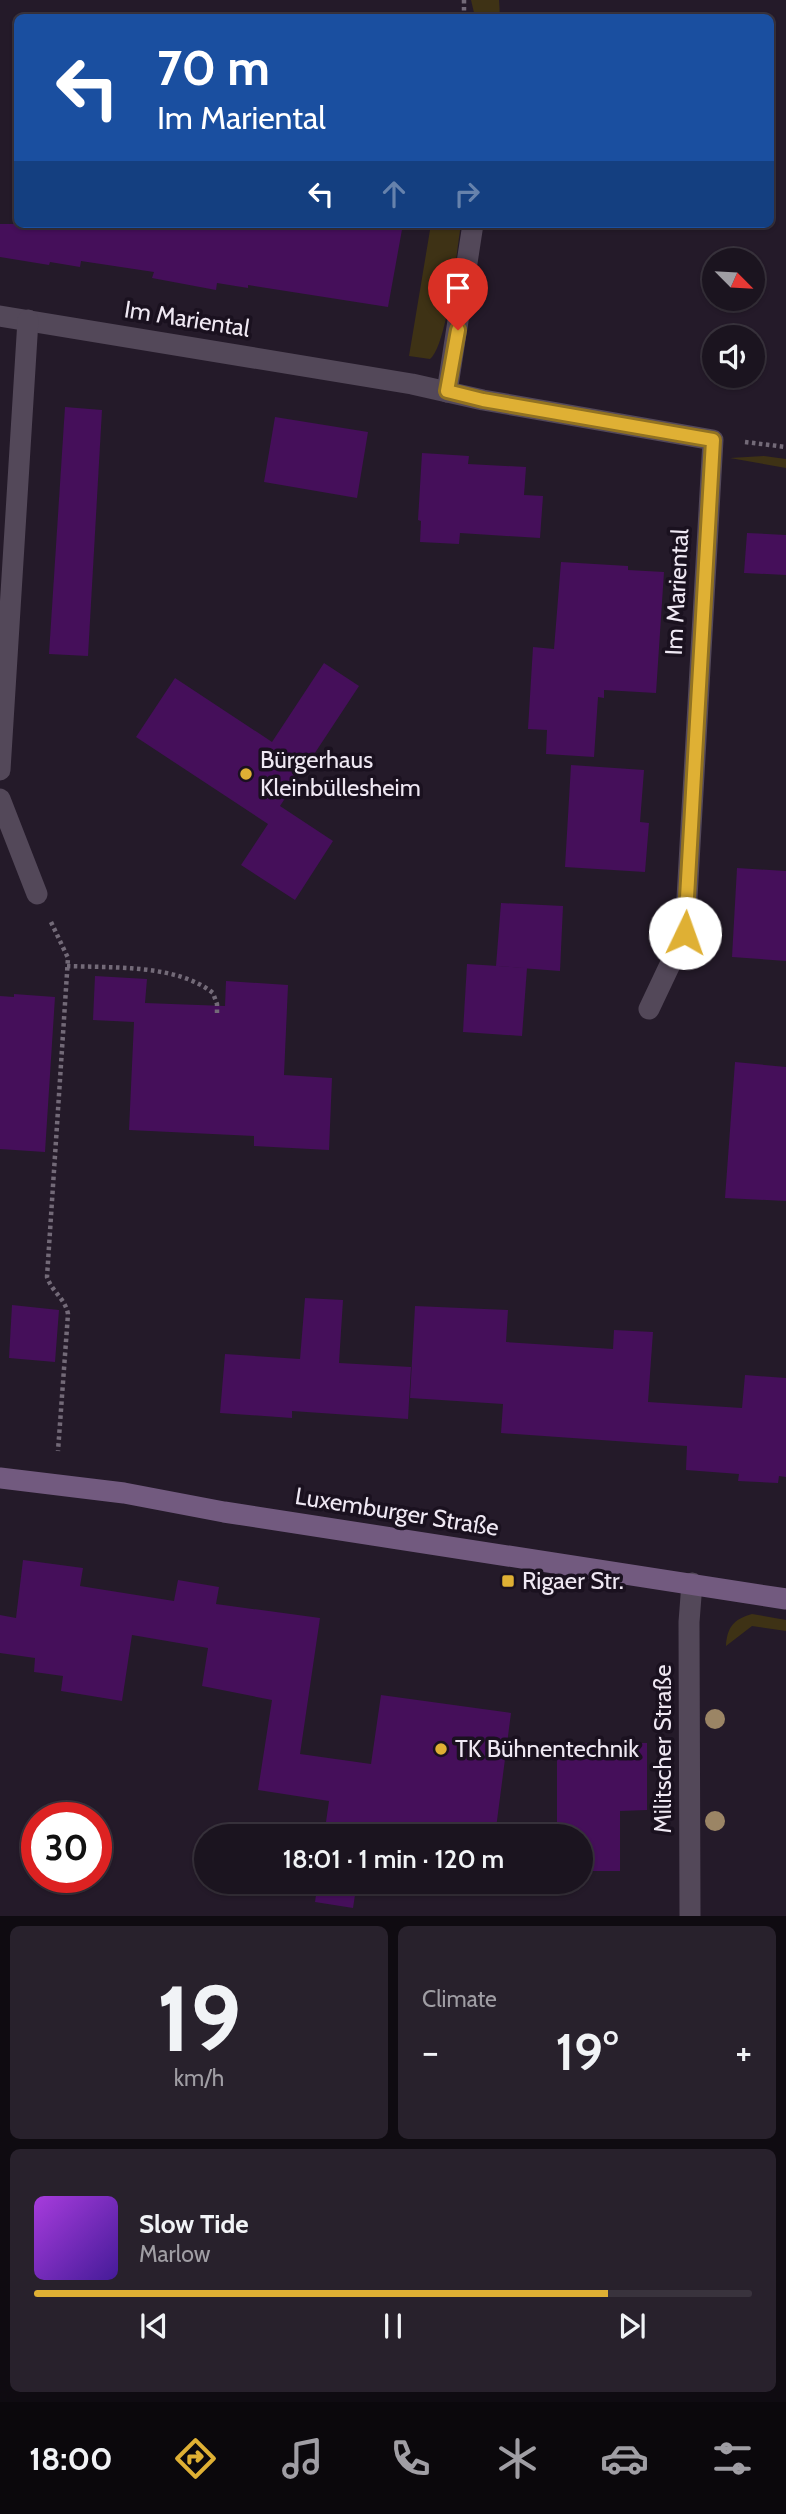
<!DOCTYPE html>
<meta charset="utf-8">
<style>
body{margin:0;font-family:Cabin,sans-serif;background:#28212c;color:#f1f3f6;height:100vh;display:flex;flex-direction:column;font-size:26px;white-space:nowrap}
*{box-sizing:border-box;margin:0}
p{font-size:23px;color:#a09ea4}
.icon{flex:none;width:38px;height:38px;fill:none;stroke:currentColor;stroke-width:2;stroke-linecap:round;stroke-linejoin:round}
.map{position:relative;height:1916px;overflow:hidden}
.panel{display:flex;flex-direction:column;gap:10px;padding:10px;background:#0f0b11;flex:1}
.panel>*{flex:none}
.hud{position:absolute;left:14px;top:14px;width:760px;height:214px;border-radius:10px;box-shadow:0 2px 5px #0004,0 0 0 2px #39333d;background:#1a4fa0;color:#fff;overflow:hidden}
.needle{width:46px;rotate:114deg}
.fabs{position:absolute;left:702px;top:248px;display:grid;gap:14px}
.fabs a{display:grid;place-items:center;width:63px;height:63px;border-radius:50%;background:#1b141f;box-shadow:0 2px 5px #0004,0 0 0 2px #39333d;font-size:35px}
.speed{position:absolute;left:21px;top:1802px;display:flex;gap:14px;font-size:35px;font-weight:700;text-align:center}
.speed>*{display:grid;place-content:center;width:91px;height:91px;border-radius:50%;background:#1b141f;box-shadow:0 2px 5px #0004,0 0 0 2px #39333d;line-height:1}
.speed .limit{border:10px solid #d22;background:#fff;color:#111}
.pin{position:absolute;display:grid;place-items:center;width:60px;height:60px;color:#fff;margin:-72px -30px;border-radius:50% 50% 50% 0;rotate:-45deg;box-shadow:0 0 7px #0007}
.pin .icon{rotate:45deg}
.me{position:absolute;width:77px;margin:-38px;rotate:3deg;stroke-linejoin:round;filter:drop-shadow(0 0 5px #0008)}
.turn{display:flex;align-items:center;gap:24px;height:147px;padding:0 28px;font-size:32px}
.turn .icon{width:91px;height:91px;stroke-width:2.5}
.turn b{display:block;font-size:49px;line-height:60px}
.lanes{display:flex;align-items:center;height:66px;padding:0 28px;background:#0003;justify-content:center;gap:35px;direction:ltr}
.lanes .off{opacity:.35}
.big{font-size:52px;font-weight:600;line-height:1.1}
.panel .tile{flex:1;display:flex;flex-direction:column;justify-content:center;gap:10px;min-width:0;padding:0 24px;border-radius:10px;background:#28212c}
.panel .dial{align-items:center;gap:0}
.dial b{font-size:91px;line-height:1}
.song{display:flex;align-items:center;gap:21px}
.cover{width:84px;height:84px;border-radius:10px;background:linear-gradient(135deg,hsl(280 70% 55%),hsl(260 70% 35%))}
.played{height:7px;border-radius:4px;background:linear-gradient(90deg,#dfb034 80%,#39333d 80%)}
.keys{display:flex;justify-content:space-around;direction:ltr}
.heat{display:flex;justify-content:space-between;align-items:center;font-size:38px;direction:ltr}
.panel .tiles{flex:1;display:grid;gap:10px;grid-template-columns:1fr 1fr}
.tile:last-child{grid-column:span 2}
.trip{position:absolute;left:194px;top:1824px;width:399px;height:70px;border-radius:35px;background:#1b141f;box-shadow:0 2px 5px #0004,0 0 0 2px #39333d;font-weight:600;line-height:70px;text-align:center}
.tab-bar{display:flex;height:112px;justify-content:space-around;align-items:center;background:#0b080c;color:#a09ea4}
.tab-bar .icon{width:49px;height:49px}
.tab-bar .selected{color:#dfb034}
.tab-bar b{font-size:32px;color:#f1f3f6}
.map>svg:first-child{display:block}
.green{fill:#3e3215}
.building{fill:#450f5a}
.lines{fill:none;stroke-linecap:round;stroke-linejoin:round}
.path{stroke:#736a78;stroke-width:4.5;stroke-dasharray:3.5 3.5;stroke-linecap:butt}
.street{stroke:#534859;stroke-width:21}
.secondary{stroke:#725a7f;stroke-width:21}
.tree{fill:#9b8565}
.route-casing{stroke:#917222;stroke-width:18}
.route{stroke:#dfb034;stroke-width:12}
.poi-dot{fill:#dfb034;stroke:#1a111f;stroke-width:2.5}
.labels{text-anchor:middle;stroke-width:7;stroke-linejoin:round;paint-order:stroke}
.street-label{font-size:24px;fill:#efe8f3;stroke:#1a111f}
.poi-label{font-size:24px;fill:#efe8f3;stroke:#1a111f;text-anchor:start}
</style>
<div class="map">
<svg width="786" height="1916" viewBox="0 0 786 1916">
<rect width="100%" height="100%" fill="#241a29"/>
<g class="green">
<path d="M 471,0 L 499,0 L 500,17 L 475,17 Z"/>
<path d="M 431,224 L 461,224 C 457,249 447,346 430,359 L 409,356 Z"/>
<path d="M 764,456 L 786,459 L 786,468 L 730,458 Z"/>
<path d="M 752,1614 L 786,1620 L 786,1631 L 752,1626 L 726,1646 C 727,1627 734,1619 752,1614 Z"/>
</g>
<g class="building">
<path d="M 0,224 L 403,224 L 388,307 L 248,285 L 248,288 L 217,283 L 216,290 L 152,278 L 154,272 L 81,261 L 80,267 L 50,262 L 49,265 L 0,257 Z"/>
<path d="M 65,407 L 102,410 L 88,656 L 49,654 Z"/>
<path d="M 275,417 L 368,432 L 357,498 L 264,482 Z"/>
<path d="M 422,453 L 469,456 L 468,464 L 526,467 L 524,495 L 543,496 L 540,538 L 460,533 L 459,544 L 420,542 L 421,521 L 418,520 Z"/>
<path d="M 747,533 L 786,535 L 786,575 L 744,573 Z"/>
<path d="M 561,562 L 628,566 L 628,570 L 664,572 L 656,693 L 604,690 L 604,698 L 598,697 L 594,757 L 546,754 L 547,730 L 528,729 L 533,647 L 554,649 Z"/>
<path d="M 324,663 L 359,686 L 280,806 L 333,841 L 295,900 L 241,865 L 268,824 L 136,737 L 175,678 L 272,742 Z"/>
<path d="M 571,765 L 644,770 L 640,822 L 649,823 L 645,872 L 565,867 Z"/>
<path d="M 737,868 L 786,871 L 786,961 L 732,957 Z"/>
<path d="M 501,903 L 563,906 L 560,971 L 496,966 Z"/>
<path d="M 467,964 L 527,968 L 522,1036 L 463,1032 Z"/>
<path d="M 95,976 L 147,979 L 145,1003 L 225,1006 L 226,981 L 288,985 L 284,1075 L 332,1078 L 329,1150 L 254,1146 L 254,1136 L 129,1130 L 134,1022 L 93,1020 Z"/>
<path d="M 14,994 L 55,997 L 45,1152 L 0,1149 L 0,996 L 14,997 Z"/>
<path d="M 735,1062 L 786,1067 L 786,1201 L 725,1198 Z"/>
<path d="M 305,1298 L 343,1300 L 339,1363 L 411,1367 L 408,1419 L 292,1411 L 292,1418 L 220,1413 L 225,1354 L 300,1359 Z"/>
<path d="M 12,1305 L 59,1310 L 55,1362 L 9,1358 Z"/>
<path d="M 415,1306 L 508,1310 L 506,1342 L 613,1349 L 614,1330 L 653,1332 L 648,1402 L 742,1408 L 745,1375 L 786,1378 L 786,1477 L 779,1476 L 778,1483 L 738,1481 L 739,1474 L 686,1470 L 687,1446 L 501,1433 L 503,1404 L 410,1398 Z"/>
<path d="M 23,1560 L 83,1568 L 80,1586 L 174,1601 L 178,1580 L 219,1587 L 216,1604 L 320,1618 L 300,1754 L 371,1764 L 381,1695 L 511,1713 L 495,1836 L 324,1836 L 329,1801 L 258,1790 L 272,1700 L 202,1686 L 208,1648 L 132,1635 L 122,1701 L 61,1691 L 63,1676 L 34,1672 L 35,1658 L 0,1653 L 0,1615 L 16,1618 Z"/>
<path d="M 557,1743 L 647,1743 L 647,1810 L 620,1811 L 620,1871 L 581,1871 L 581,1836 L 557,1836 Z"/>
<path d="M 318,1881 L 453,1881 L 451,1896 L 357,1882 L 353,1908 L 315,1902 Z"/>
</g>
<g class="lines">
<g class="path">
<path d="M 464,0 L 464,18"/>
<path d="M 745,442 L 786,447"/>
<path d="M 51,922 L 68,958 L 47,1277 C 52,1292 65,1298 68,1314 L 58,1451"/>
<path d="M 67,966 C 112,968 177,964 213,993 L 217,1004 L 217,1014"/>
</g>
<g class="street">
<path d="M 0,316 L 412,384 L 483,400 L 713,440 L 685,933 L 649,1009"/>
<path d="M 447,392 L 473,224"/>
<path d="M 0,770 L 28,320"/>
<path d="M 0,799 L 37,894"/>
<path d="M 690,1916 L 689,1622 L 692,1583"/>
</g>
<path class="secondary" d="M 0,1478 L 124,1493 L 224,1512 L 786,1599"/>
</g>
<g class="tree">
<circle cx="715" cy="1719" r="10"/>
<circle cx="715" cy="1821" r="10"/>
</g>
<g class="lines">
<g class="route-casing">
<path id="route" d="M 458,330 L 447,391 L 483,400 L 713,440 L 685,933"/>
</g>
<use href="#route" class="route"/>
</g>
<g class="poi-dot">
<circle cx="246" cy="774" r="7"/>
<rect x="501" y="1574" width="14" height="14" rx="3.5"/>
<circle cx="441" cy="1749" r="7"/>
</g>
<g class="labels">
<g class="street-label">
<text transform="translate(187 319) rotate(9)" y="8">Im Mariental</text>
<text transform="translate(677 592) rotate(-87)" y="8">Im Mariental</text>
<text transform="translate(397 1512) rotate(9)" y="8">Luxemburger Straße</text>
<text transform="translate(663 1749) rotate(-90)" y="8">Militscher Straße</text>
</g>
<g class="poi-label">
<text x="260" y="768">Bürgerhaus<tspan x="260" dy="28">Kleinbüllesheim</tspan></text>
<text x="522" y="1589">Rigaer Str.</text>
<text x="455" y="1757">TK Bühnentechnik</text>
</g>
</g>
</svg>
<div class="fabs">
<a><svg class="needle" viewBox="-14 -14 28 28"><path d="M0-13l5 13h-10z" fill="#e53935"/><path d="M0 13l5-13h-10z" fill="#a09ea4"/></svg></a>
<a><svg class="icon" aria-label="sound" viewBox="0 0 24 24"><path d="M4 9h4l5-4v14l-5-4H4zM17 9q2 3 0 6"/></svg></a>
</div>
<div class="speed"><div class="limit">30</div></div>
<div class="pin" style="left:458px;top:330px;background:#d93025"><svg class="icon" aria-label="arrive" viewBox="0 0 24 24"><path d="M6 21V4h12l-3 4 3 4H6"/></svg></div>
<svg class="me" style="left:685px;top:933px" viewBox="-20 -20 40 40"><circle r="19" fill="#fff"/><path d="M0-13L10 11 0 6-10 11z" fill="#dfb034"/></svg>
<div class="trip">18:01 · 1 min · 120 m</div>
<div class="hud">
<div class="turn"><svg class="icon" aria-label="left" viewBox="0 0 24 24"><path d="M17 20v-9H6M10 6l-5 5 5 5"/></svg><div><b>70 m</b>Im Mariental</div></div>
<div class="lanes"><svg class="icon" aria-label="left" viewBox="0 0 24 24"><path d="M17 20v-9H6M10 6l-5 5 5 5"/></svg><svg class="icon off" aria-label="ahead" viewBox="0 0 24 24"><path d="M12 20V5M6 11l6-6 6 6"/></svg><svg class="icon off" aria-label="right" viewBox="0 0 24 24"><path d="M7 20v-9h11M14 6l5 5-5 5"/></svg></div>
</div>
</div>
<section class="panel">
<div class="tiles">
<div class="tile dial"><b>19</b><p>km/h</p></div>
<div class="tile"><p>Climate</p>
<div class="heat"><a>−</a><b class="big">19°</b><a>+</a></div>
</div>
<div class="tile">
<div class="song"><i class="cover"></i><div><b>Slow Tide</b><p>Marlow</p></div></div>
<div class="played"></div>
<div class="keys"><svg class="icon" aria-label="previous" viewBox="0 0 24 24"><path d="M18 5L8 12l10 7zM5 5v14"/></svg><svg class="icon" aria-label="pause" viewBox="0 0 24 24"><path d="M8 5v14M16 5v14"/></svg><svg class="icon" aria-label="next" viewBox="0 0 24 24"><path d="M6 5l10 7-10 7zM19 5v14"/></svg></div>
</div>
</div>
</section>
<nav class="tab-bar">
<b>18:00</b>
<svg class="icon selected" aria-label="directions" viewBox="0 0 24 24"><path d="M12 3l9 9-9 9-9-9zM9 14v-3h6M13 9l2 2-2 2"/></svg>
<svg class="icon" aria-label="music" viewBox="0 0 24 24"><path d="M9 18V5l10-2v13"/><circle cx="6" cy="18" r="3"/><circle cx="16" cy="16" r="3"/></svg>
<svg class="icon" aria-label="phone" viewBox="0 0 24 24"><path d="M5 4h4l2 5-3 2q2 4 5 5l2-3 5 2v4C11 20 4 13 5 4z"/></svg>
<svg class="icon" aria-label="climate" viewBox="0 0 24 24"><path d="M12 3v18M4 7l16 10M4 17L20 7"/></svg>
<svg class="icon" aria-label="car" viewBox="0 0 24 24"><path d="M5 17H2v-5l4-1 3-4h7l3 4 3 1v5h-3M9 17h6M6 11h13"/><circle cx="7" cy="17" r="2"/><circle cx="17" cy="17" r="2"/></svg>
<svg class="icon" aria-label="filters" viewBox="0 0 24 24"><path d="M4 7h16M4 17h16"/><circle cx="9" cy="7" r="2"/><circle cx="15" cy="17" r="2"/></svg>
</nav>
